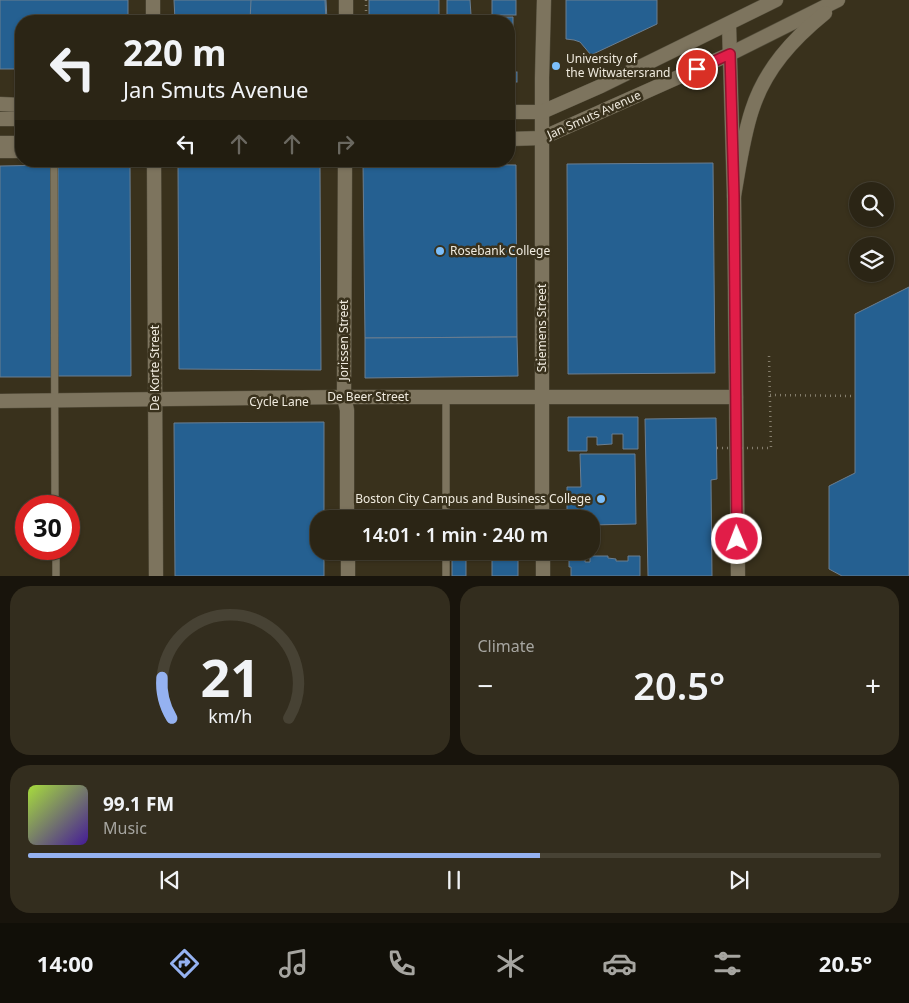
<!DOCTYPE html>
<meta charset="utf-8">
<style>
body{margin:0;font-family:"Noto Sans",sans-serif;background:#332d1e;color:#f1f3f6;height:100vh;display:flex;flex-direction:column;font-size:19px;white-space:nowrap}
*{box-sizing:border-box;margin:0}
p{font-size:16px;color:#a6a5a0}
.icon{flex:none;width:28px;height:28px;fill:none;stroke:currentColor;stroke-width:2;stroke-linecap:round;stroke-linejoin:round}
.map{position:relative;height:576px;overflow:hidden}
.details{display:flex;flex-direction:column;gap:10px;padding:10px;background:#18140c;flex:1}
.details>*{flex:none}
.banner{position:absolute;left:15px;top:15px;width:500px;height:152px;border-radius:20px;box-shadow:0 1px 4px #0004,0 0 0 1px #474234;background:#2b2515;color:#f1f3f6;overflow:hidden}
.buttons{position:absolute;left:849px;top:182px;display:grid;gap:10px}
.buttons a{display:grid;place-items:center;width:45px;height:45px;border-radius:50%;background:#2b2515;box-shadow:0 1px 4px #0004,0 0 0 1px #474234;font-size:25px}
.speed{position:absolute;left:15px;top:495px;display:flex;gap:10px;font-size:25px;font-weight:700;text-align:center}
.speed>*{display:grid;place-content:center;width:65px;height:65px;border-radius:50%;background:#2b2515;box-shadow:0 1px 4px #0004,0 0 0 1px #474234;line-height:1}
.speed .limit{border:8px solid #d22;background:#fff;color:#111}
.pin{position:absolute;display:grid;place-items:center;width:42px;height:42px;color:#fff;margin:-21px;border:2px solid #fff;border-radius:50%;box-shadow:0 1px 5px #0007}
.me{position:absolute;width:55px;margin:-28px;rotate:359deg;stroke-linejoin:round;filter:drop-shadow(0 0 4px #0008)}
.turn{display:flex;align-items:center;gap:18px;height:105px;padding:0 25px;font-size:22px}
.turn .icon{width:65px;height:65px;stroke-width:2.5}
.turn b{display:block;font-size:35px;line-height:42px}
.lanes{display:flex;align-items:center;height:48px;padding:0 25px;background:#0003;justify-content:center;gap:25px;direction:ltr}
.lanes .off{opacity:.35}
.big{font-size:38px;font-weight:600;line-height:1.1}
.details .card{flex:1;display:flex;flex-direction:column;justify-content:center;gap:8px;min-width:0;padding:0 18px;border-radius:20px;background:#332d1e}
.details .dial{align-items:center;gap:0}
.dial svg{height:130px;overflow:visible;fill:none;stroke:#474234;stroke-width:7;stroke-linecap:round;text-anchor:middle}
.dial text{fill:#f1f3f6;stroke:none}
.song{display:flex;align-items:center;gap:15px}
.cover{width:60px;height:60px;border-radius:8px;background:linear-gradient(135deg,hsl(80 70% 55%),hsl(260 70% 35%))}
.played{height:5px;border-radius:2px;background:linear-gradient(90deg,#95b2f1 60%,#474234 60%)}
.keys{display:flex;justify-content:space-around;direction:ltr}
.heat{display:flex;justify-content:space-between;align-items:center;font-size:28px;direction:ltr}
.details .tiles{flex:1;display:grid;gap:10px;grid-template-columns:1fr 1fr}
.card:last-child{grid-column:span 2}
.trip{position:absolute;left:310px;top:510px;width:290px;height:50px;border-radius:20px;background:#2b2515;box-shadow:0 1px 4px #0004,0 0 0 1px #474234;font-weight:600;line-height:50px;text-align:center}
.tab-bar{display:flex;height:80px;justify-content:space-around;align-items:center;background:#110f08;color:#a6a5a0}
.tab-bar .icon{width:35px;height:35px}
.tab-bar .selected{color:#95b2f1}
.tab-bar b{font-size:22px;color:#f1f3f6}
.map>svg:first-child{display:block}
.building{fill:#256091;stroke:#6b7e90}
.lines{fill:none;stroke-linecap:round;stroke-linejoin:round}
.service-casing{stroke:#56503e;stroke-width:8}
.minor-casing{stroke:#56503e;stroke-width:15}
.secondary-casing{stroke:#56503e;stroke-width:15}
.path{stroke:#857e6d;stroke-width:2.5;stroke-dasharray:1 4;stroke-linecap:butt}
.service{stroke:#7d745e;stroke-width:7}
.minor{stroke:#7d745e;stroke-width:14}
.secondary{stroke:#7d745e;stroke-width:14}
.path-bridge{stroke:#857e6d;stroke-width:2.5;stroke-dasharray:1 4;stroke-linecap:butt}
.route-casing{stroke:#92132f;stroke-width:12}
.route{stroke:#e11d48;stroke-width:9}
.poi-dot{fill:#7cbef9;stroke:#39311c;stroke-width:2}
.labels{text-anchor:middle;stroke-width:5;stroke-linejoin:round;paint-order:stroke}
.poi-label{font-size:12px;fill:#f0ebdf;stroke:#39311c;text-anchor:start}
.street-label{font-size:12px;fill:#f0ebdf;stroke:#39311c}
</style>
<div class="map">
<svg width="909" height="576" viewBox="0 0 909 576">
<rect width="100%" height="100%" fill="#39311c"/>
<g class="building">
<path d="M 0,0 L 128,0 L 128,21 L 21,21 L 21,69 L 0,69 Z"/>
<path d="M 174,0 L 326,0 L 327,21 L 250,21 L 250,20 L 175,21 Z"/>
<path d="M 251,0 L 325,0 L 326,21 L 250,21 Z"/>
<rect x="369" y="0" width="70" height="21"/>
<path d="M 447,0 L 470,0 L 471,15 L 447,15 Z"/>
<rect x="492" y="0" width="24" height="15"/>
<path d="M 566,0 L 657,0 L 657,24 L 591,55 L 580,42 L 574,40 L 566,39 Z"/>
<path d="M 513,17 L 513,55 L 509,55 L 509,21 L 447,21 L 447,18 Z"/>
<rect x="512" y="72" width="5" height="10"/>
<path d="M 363,163 L 516,165 L 517,337 L 365,338 Z"/>
<path d="M 713,163 L 715,373 L 568,374 L 567,164 Z"/>
<path d="M 130,164 L 131,376 L 58,376 L 58,165 Z"/>
<path d="M 52,165 L 53,377 L 0,377 L 0,166 Z"/>
<path d="M 178,165 L 320,165 L 321,370 L 179,369 Z"/>
<path d="M 909,287 L 909,576 L 842,576 L 829,569 L 829,486 L 855,473 L 855,314 Z"/>
<path d="M 517,337 L 518,376 L 365,378 L 365,338 Z"/>
<path d="M 568,417 L 638,417 L 638,449 L 623,449 L 623,434 L 612,434 L 612,444 L 597,445 L 597,437 L 587,437 L 587,451 L 568,451 Z"/>
<path d="M 716,418 L 717,479 L 711,480 L 712,576 L 648,576 L 645,419 Z"/>
<path d="M 324,422 L 324,519 L 319,519 L 319,551 L 324,551 L 324,576 L 175,576 L 174,423 Z"/>
<path d="M 580,454 L 635,454 L 636,524 L 591,525 L 591,519 L 581,519 L 581,512 L 567,512 L 567,487 L 581,487 Z"/>
<path d="M 569,556 L 585,556 L 585,562 L 590,562 L 590,556 L 608,556 L 608,558 L 616,559 L 616,561 L 628,561 L 628,556 L 640,556 L 640,576 L 571,576 L 571,567 L 569,567 Z"/>
<path d="M 466,558 L 466,576 L 452,576 L 452,559 Z"/>
<rect x="492" y="559" width="26" height="17"/>
</g>
<g class="lines">
<g class="service-casing">
<g id="service">
<path d="M 54,161 L 55,506"/>
<path d="M 446,397 L 446,519"/>
<path d="M 56,549 L 56,576"/>
<path d="M 446,551 L 446,576"/>
</g>
</g>
<g class="minor-casing">
<g id="minor">
<path d="M 729,24 L 734,196 L 738,576"/>
<path d="M 0,104 L 21,105"/>
<path d="M 0,151 L 21,151"/>
<path d="M 0,401 L 344,397 L 736,397"/>
<path d="M 542,519 L 542,78 L 544,0"/>
<path d="M 543,551 L 543,576"/>
</g>
</g>
<g class="secondary-casing">
<g id="secondary">
<path d="M 153,0 L 153,21"/>
<path d="M 346,21 L 346,0"/>
<path d="M 509,112 L 542,112 L 601,86 L 776,0"/>
<path d="M 0,119 L 21,119"/>
<path d="M 509,139 L 542,138 L 730,54 L 838,0"/>
<path d="M 0,143 L 21,143"/>
<path d="M 154,161 L 156,576"/>
<path d="M 345,161 L 344,397 L 347,410 L 347,519"/>
<path d="M 734,196 C 739,168 743,137 752,110 C 765,69 793,39 825,13"/>
<path d="M 348,551 L 348,576"/>
</g>
</g>
<g class="path">
<path d="M 366,0 L 366,21"/>
<path d="M 770,395 L 855,396"/>
</g>
<use href="#service" class="service"/>
<use href="#minor" class="minor"/>
<use href="#secondary" class="secondary"/>
<path class="path-bridge" d="M 717,448 L 771,448 L 769,355"/>
</g>
<g class="lines">
<g class="route-casing">
<path id="route" d="M 697,69 L 730,54 L 734,196 L 737,539"/>
</g>
<use href="#route" class="route"/>
</g>
<g class="poi-dot">
<circle cx="556" cy="66" r="5"/>
<circle cx="440" cy="251" r="5"/>
<circle cx="601" cy="499" r="5"/>
</g>
<g class="labels">
<g class="poi-label">
<text x="566" y="63">University of<tspan x="566" dy="14">the Witwatersrand</tspan></text>
<text x="450" y="255">Rosebank College</text>
<text x="591" y="503" text-anchor="end">Boston City Campus and Business College</text>
</g>
<g class="street-label">
<text transform="translate(594 115) rotate(-24)" y="4">Jan Smuts Avenue</text>
<text transform="translate(542 328) rotate(-90)" y="4">Stiemens Street</text>
<text transform="translate(344 340) rotate(-90)" y="4">Jorissen Street</text>
<text transform="translate(155 368) rotate(-90)" y="4">De Korte Street</text>
<text x="368" y="401">De Beer Street</text>
<text x="279" y="406">Cycle Lane</text>
</g>
</g>
</svg>
<div class="buttons">
<a><svg class="icon" aria-label="search" viewBox="0 0 24 24"><circle cx="10" cy="10" r="6"/><path d="M15 15l6 6"/></svg></a>
<a><svg class="icon" aria-label="layers" viewBox="0 0 24 24"><path d="M12 4l9 5-9 5-9-5zM3 14l9 5 9-5"/></svg></a>
</div>
<div class="speed"><div class="limit">30</div></div>
<div class="pin" style="left:697px;top:69px;background:#d93025"><svg class="icon" aria-label="arrive" viewBox="0 0 24 24"><path d="M6 21V4h12l-3 4 3 4H6"/></svg></div>
<svg class="me" style="left:737px;top:539px" viewBox="-20 -20 40 40"><circle r="17" fill="#e11d48" stroke="#fff" stroke-width="3"/><path d="M0-11L8 9 0 5-8 9z" fill="#fff"/></svg>
<div class="trip">14:01 · 1 min · 240 m</div>
<div class="banner">
<div class="turn"><svg class="icon" aria-label="left" viewBox="0 0 24 24"><path d="M17 20v-9H6M10 6l-5 5 5 5"/></svg><div><b>220 m</b>Jan Smuts Avenue</div></div>
<div class="lanes"><svg class="icon" aria-label="left" viewBox="0 0 24 24"><path d="M17 20v-9H6M10 6l-5 5 5 5"/></svg><svg class="icon off" aria-label="ahead" viewBox="0 0 24 24"><path d="M12 20V5M6 11l6-6 6 6"/></svg><svg class="icon off" aria-label="ahead" viewBox="0 0 24 24"><path d="M12 20V5M6 11l6-6 6 6"/></svg><svg class="icon off" aria-label="right" viewBox="0 0 24 24"><path d="M7 20v-9h11M14 6l5 5-5 5"/></svg></div>
</div>
</div>
<section class="details">
<div class="tiles">
<div class="card dial"><svg viewBox="0 0 100 80">
<path d="M14 69A42 42 0 1 1 86 69"/>
<path d="M14 69A42 42 0 0 1 8 44" stroke="#95b2f1"/>
<text x="50" y="56" font-size="32" font-weight="700">21</text>
<text x="50" y="72" font-size="11">km/h</text>
</svg></div>
<div class="card"><p>Climate</p>
<div class="heat"><a>−</a><b class="big">20.5°</b><a>+</a></div>
</div>
<div class="card">
<div class="song"><i class="cover"></i><div><b>99.1 FM</b><p>Music</p></div></div>
<div class="played"></div>
<div class="keys"><svg class="icon" aria-label="previous" viewBox="0 0 24 24"><path d="M18 5L8 12l10 7zM5 5v14"/></svg><svg class="icon" aria-label="pause" viewBox="0 0 24 24"><path d="M8 5v14M16 5v14"/></svg><svg class="icon" aria-label="next" viewBox="0 0 24 24"><path d="M6 5l10 7-10 7zM19 5v14"/></svg></div>
</div>
</div>
</section>
<nav class="tab-bar">
<b>14:00</b>
<svg class="icon selected" aria-label="directions" viewBox="0 0 24 24"><path d="M12 3l9 9-9 9-9-9zM9 14v-3h6M13 9l2 2-2 2"/></svg>
<svg class="icon" aria-label="music" viewBox="0 0 24 24"><path d="M9 18V5l10-2v13"/><circle cx="6" cy="18" r="3"/><circle cx="16" cy="16" r="3"/></svg>
<svg class="icon" aria-label="phone" viewBox="0 0 24 24"><path d="M5 4h4l2 5-3 2q2 4 5 5l2-3 5 2v4C11 20 4 13 5 4z"/></svg>
<svg class="icon" aria-label="climate" viewBox="0 0 24 24"><path d="M12 3v18M4 7l16 10M4 17L20 7"/></svg>
<svg class="icon" aria-label="car" viewBox="0 0 24 24"><path d="M5 17H2v-5l4-1 3-4h7l3 4 3 1v5h-3M9 17h6M6 11h13"/><circle cx="7" cy="17" r="2"/><circle cx="17" cy="17" r="2"/></svg>
<svg class="icon" aria-label="filters" viewBox="0 0 24 24"><path d="M4 7h16M4 17h16"/><circle cx="9" cy="7" r="2"/><circle cx="15" cy="17" r="2"/></svg>
<b>20.5°</b>
</nav>
